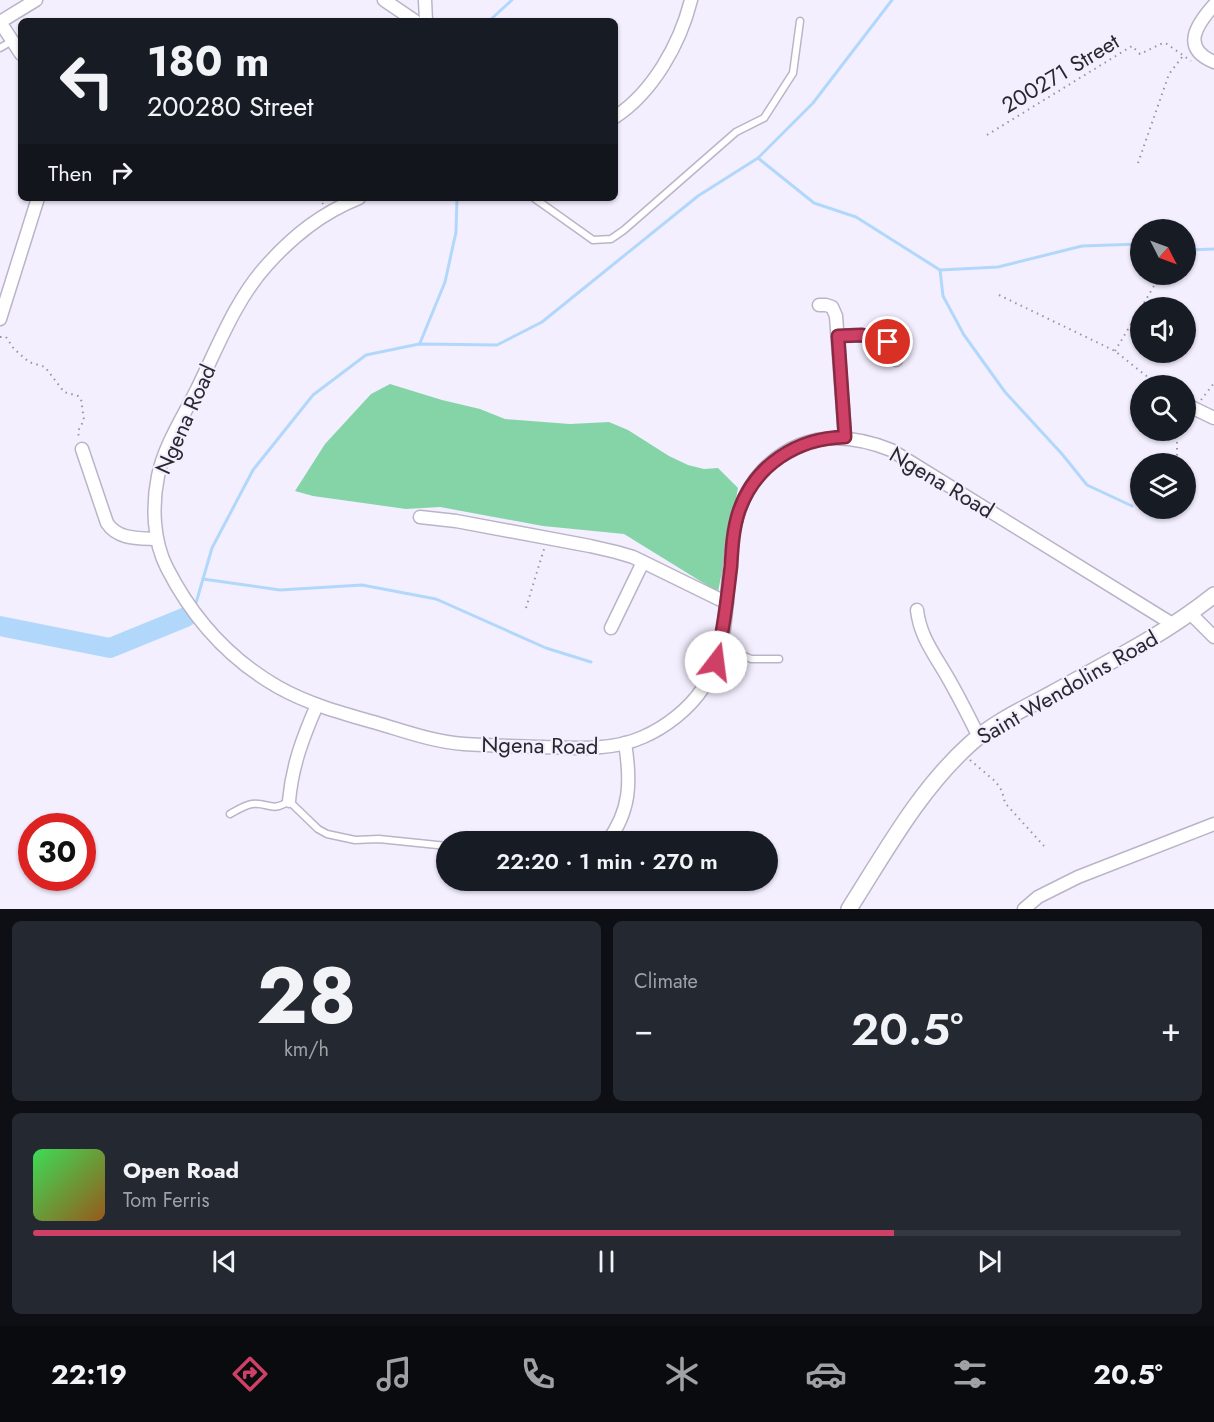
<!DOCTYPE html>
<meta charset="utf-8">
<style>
body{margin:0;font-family:Jost,sans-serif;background:#242831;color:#f1f3f6;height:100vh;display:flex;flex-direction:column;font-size:22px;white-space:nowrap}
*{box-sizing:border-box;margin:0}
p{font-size:20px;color:#9ea1a6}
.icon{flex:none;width:33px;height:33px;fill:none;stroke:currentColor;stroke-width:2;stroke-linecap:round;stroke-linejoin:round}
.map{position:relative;height:909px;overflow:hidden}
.details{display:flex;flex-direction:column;gap:12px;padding:12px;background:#0d0f14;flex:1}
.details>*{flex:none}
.guide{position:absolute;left:18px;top:18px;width:600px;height:183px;border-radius:9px;box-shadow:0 2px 4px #0004;background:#171b24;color:#f1f3f6;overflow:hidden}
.needle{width:39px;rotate:132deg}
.tools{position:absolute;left:1130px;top:219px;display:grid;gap:12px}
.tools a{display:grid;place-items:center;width:66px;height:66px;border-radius:50%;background:#171b24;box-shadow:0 2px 4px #0004;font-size:30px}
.speed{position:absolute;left:18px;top:813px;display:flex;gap:12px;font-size:30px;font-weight:700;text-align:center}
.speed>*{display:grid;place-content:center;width:78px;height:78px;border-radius:50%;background:#171b24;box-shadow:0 2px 4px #0004;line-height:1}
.speed .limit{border:9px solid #d22;background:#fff;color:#111}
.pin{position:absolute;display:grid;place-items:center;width:51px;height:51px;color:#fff;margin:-26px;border:3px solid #fff;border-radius:50%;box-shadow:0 2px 6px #0007}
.me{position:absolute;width:66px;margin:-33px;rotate:15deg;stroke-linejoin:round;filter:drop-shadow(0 0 4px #0008)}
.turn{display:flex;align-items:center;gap:21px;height:126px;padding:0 30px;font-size:27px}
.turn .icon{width:78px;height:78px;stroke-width:2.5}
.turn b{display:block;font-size:42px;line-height:51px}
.then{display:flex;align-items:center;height:57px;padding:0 30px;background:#0003;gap:12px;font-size:22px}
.big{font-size:45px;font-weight:600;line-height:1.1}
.details .card{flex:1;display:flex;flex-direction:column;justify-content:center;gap:9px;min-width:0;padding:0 21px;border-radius:9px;background:#242831}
.details .dial{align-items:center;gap:0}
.dial b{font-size:78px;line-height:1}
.song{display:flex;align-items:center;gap:18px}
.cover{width:72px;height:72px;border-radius:9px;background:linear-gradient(135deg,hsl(130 70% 55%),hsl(30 70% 35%))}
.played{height:6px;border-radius:3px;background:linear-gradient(90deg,#cf4066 75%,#363941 75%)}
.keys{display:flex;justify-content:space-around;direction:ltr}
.heat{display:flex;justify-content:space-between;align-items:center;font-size:33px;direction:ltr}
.details .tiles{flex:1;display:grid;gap:12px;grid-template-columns:1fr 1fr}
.card:last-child{grid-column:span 2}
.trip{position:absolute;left:436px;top:831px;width:342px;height:60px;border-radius:30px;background:#171b24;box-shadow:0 2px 4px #0004;font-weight:600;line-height:60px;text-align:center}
.menu{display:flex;height:96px;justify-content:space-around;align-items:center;background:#090b0e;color:#9ea1a6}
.menu .icon{width:42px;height:42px}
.menu .on{color:#cf4066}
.menu b{font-size:27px;color:#f1f3f6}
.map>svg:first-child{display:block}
.green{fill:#85d4a8}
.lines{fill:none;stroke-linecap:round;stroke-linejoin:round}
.stream{stroke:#b1d8fb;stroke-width:3}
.river{stroke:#b1d8fb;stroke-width:20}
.service-casing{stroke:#bab4c7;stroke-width:9}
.minor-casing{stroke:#bab4c7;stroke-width:15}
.tertiary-casing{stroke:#bab4c7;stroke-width:18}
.path{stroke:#9895a1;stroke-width:2;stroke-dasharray:1.5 4.5;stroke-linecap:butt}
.service{stroke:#fff;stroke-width:6}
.minor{stroke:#fff;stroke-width:12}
.tertiary{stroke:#fff;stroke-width:15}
.route-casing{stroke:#872a42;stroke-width:15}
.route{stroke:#cf4066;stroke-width:10}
.labels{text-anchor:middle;stroke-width:4.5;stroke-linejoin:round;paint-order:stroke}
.street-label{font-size:22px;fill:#2a282f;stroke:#f4efff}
</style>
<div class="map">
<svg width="1214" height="909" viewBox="0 0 1214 909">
<rect width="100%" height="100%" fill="#f4efff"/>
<path class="green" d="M 390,384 L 442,400 L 480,409 L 505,419 L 570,424 L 609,422 L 628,430 L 669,456 L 688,465 L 704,469 L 718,468 L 738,488 L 718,592 L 624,534 L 543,526 L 440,507 L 406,509 L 313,496 L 295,491 L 325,444 L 371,394 Z"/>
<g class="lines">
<g class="stream">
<path d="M 489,21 L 512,0"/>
<path d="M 758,158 L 814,203 L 856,217 L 940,270 L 998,267 L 1082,246 L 1140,244"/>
<path d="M 1185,250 L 1214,249"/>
<path d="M 940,270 L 943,296 L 964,335 L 1005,392 L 1062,454 L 1087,485 L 1132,506"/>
<path d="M 420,343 L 445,282 L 456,232 L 457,198"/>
<path d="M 203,579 L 280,590 L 362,585 L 436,599 L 546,648 L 591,662"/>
<path d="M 196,603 L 212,548 L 253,470 L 313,395 L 366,355 L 419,344 L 497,345 L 542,322 L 698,196 L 758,158 L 813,103 L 892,0"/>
</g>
<path class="river" d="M 0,626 L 110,648 L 186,617"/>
<g class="service-casing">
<g id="service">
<path d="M 0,48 L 12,41"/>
<path d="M 534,198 L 593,240 L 611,239 L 624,230 L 736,132 L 764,118 L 793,73 L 800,21"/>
<path d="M 721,645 L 751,659 L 779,659"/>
<path d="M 230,814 C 237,810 245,805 252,804 C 269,802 271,813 289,801 L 318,829 L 327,834 L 355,840 L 379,839 L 447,846"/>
</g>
</g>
<g class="minor-casing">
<g id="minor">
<path d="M 384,0 L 415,21"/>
<path d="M 425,0 L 426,21"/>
<path d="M 1214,5 C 1197,24 1180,48 1214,62"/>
<path d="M 21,54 L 0,22 L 36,0"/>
<path d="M 615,117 C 653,92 680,44 691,0"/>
<path d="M 359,198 C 322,213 294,235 267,265 C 235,300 217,349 196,391 C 183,417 164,446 158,476 C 152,505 153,541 167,568 C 192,617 229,659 278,687 C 310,705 345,714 380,724 C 407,732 435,742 464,744 C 490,746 517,746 543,747 C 576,748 612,751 643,737 C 666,727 689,709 703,688 C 747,623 707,528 764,469 C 801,432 845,432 891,450 L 1174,625"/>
<path d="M 819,305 L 826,305 L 832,307 L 836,316 L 845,437"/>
<path d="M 0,319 L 38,198"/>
<path d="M 838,336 C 851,335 885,333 893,346 C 896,350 896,356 896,360"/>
<path d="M 1185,404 L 1214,418"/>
<path d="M 82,449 L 107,523 C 118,540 139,538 157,539"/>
<path d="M 420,517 L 456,521 L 590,546 L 616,552 L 633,557 L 727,603"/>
<path d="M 917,610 C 920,637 935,655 948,678 C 959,697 969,717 979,737"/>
<path d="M 1191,614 L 1214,637"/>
<path d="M 611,628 L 643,562"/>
<path d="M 289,801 C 292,766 303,737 317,705"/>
<path d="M 607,842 C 631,811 631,781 625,743"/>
<path d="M 1024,909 L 1038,897 L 1078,877 L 1214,824"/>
</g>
</g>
<g class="tertiary-casing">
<path id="tertiary" d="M 849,909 C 886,851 919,790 970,744 C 993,723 1023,709 1051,694 C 1107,663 1164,635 1214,595"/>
</g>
<g class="path">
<path d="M 987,135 L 1132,46 L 1140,54 L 1163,43 L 1167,44 L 1191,61"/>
<path d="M 1138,163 L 1169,74 L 1183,56"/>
<path d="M 319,198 L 323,204"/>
<path d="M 999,295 L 1115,351 L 1159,386"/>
<path d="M 1141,308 L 1161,274"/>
<path d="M 0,337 L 6,337 L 14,349 L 29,362 L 45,367 L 64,392 L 78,396 L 81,399 L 84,420 L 78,431 L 79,438"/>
<path d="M 1115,351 L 1140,309"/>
<path d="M 1201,400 L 1214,383"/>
<path d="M 1177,430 L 1177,464"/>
<path d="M 1182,508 L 1182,511"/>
<path d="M 526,608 L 544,549"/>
<path d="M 970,760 L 996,782 L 1002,791 L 1005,803 L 1044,846"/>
</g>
<use href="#service" class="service"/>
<use href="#minor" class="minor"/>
<use href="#tertiary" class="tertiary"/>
</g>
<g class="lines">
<g class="route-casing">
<path id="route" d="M 716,662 C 724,630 727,599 731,566 C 732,548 733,529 739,511 C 755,465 797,438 845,437 L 838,336 L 862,335 L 888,342"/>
</g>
<use href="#route" class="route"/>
</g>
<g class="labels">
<g class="street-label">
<text transform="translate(1060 73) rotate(-31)" y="8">200271 Street</text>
<text transform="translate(185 419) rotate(-66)" y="8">Ngena Road</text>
<text transform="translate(942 482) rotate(31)" y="8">Ngena Road</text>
<text transform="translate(1067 687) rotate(-30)" y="8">Saint Wendolins Road</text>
<text transform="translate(540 745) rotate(1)" y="8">Ngena Road</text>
</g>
</g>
</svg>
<div class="tools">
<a><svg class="needle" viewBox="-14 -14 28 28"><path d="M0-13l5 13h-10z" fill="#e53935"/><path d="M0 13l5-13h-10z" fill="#9ea1a6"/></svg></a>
<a><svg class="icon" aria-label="sound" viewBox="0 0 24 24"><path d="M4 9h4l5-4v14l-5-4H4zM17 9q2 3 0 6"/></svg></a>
<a><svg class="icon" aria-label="search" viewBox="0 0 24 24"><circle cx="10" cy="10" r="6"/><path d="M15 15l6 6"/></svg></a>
<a><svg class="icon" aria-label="layers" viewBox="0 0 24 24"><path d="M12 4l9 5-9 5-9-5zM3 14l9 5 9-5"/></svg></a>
</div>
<div class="speed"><div class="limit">30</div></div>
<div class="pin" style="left:888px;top:342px;background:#d93025"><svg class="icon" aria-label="arrive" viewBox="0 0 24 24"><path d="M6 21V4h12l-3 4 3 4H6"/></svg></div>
<svg class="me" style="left:716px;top:662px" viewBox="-20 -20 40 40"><circle r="19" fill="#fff"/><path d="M0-13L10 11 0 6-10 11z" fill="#cf4066"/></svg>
<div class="trip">22:20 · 1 min · 270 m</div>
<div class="guide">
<div class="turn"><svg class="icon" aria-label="left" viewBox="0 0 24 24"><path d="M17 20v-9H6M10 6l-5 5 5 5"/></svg><div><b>180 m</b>200280 Street</div></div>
<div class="then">Then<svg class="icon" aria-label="right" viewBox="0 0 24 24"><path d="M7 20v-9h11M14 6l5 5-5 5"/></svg></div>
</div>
</div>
<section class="details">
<div class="tiles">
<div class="card dial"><b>28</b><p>km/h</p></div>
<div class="card"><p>Climate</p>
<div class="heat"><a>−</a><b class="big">20.5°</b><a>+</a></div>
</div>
<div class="card">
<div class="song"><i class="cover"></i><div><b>Open Road</b><p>Tom Ferris</p></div></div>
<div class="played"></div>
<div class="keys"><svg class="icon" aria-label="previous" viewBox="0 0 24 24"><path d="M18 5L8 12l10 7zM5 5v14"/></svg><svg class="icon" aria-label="pause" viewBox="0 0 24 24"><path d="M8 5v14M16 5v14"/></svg><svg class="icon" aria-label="next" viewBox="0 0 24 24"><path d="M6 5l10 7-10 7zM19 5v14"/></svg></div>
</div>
</div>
</section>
<nav class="menu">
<b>22:19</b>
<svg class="icon on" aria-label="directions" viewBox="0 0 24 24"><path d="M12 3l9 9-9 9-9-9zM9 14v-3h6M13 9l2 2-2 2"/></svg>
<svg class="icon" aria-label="music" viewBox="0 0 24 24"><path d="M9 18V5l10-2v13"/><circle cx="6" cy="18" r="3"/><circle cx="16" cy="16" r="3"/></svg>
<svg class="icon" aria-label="phone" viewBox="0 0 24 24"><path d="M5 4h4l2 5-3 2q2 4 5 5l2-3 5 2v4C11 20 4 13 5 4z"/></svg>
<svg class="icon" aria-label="climate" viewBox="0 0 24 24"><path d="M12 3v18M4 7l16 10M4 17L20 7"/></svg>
<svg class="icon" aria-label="car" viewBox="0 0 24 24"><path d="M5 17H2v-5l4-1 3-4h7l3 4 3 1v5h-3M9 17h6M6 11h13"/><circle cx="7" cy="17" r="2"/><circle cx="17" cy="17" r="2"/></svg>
<svg class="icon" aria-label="filters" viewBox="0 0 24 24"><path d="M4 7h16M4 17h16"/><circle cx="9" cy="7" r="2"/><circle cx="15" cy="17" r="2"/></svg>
<b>20.5°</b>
</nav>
